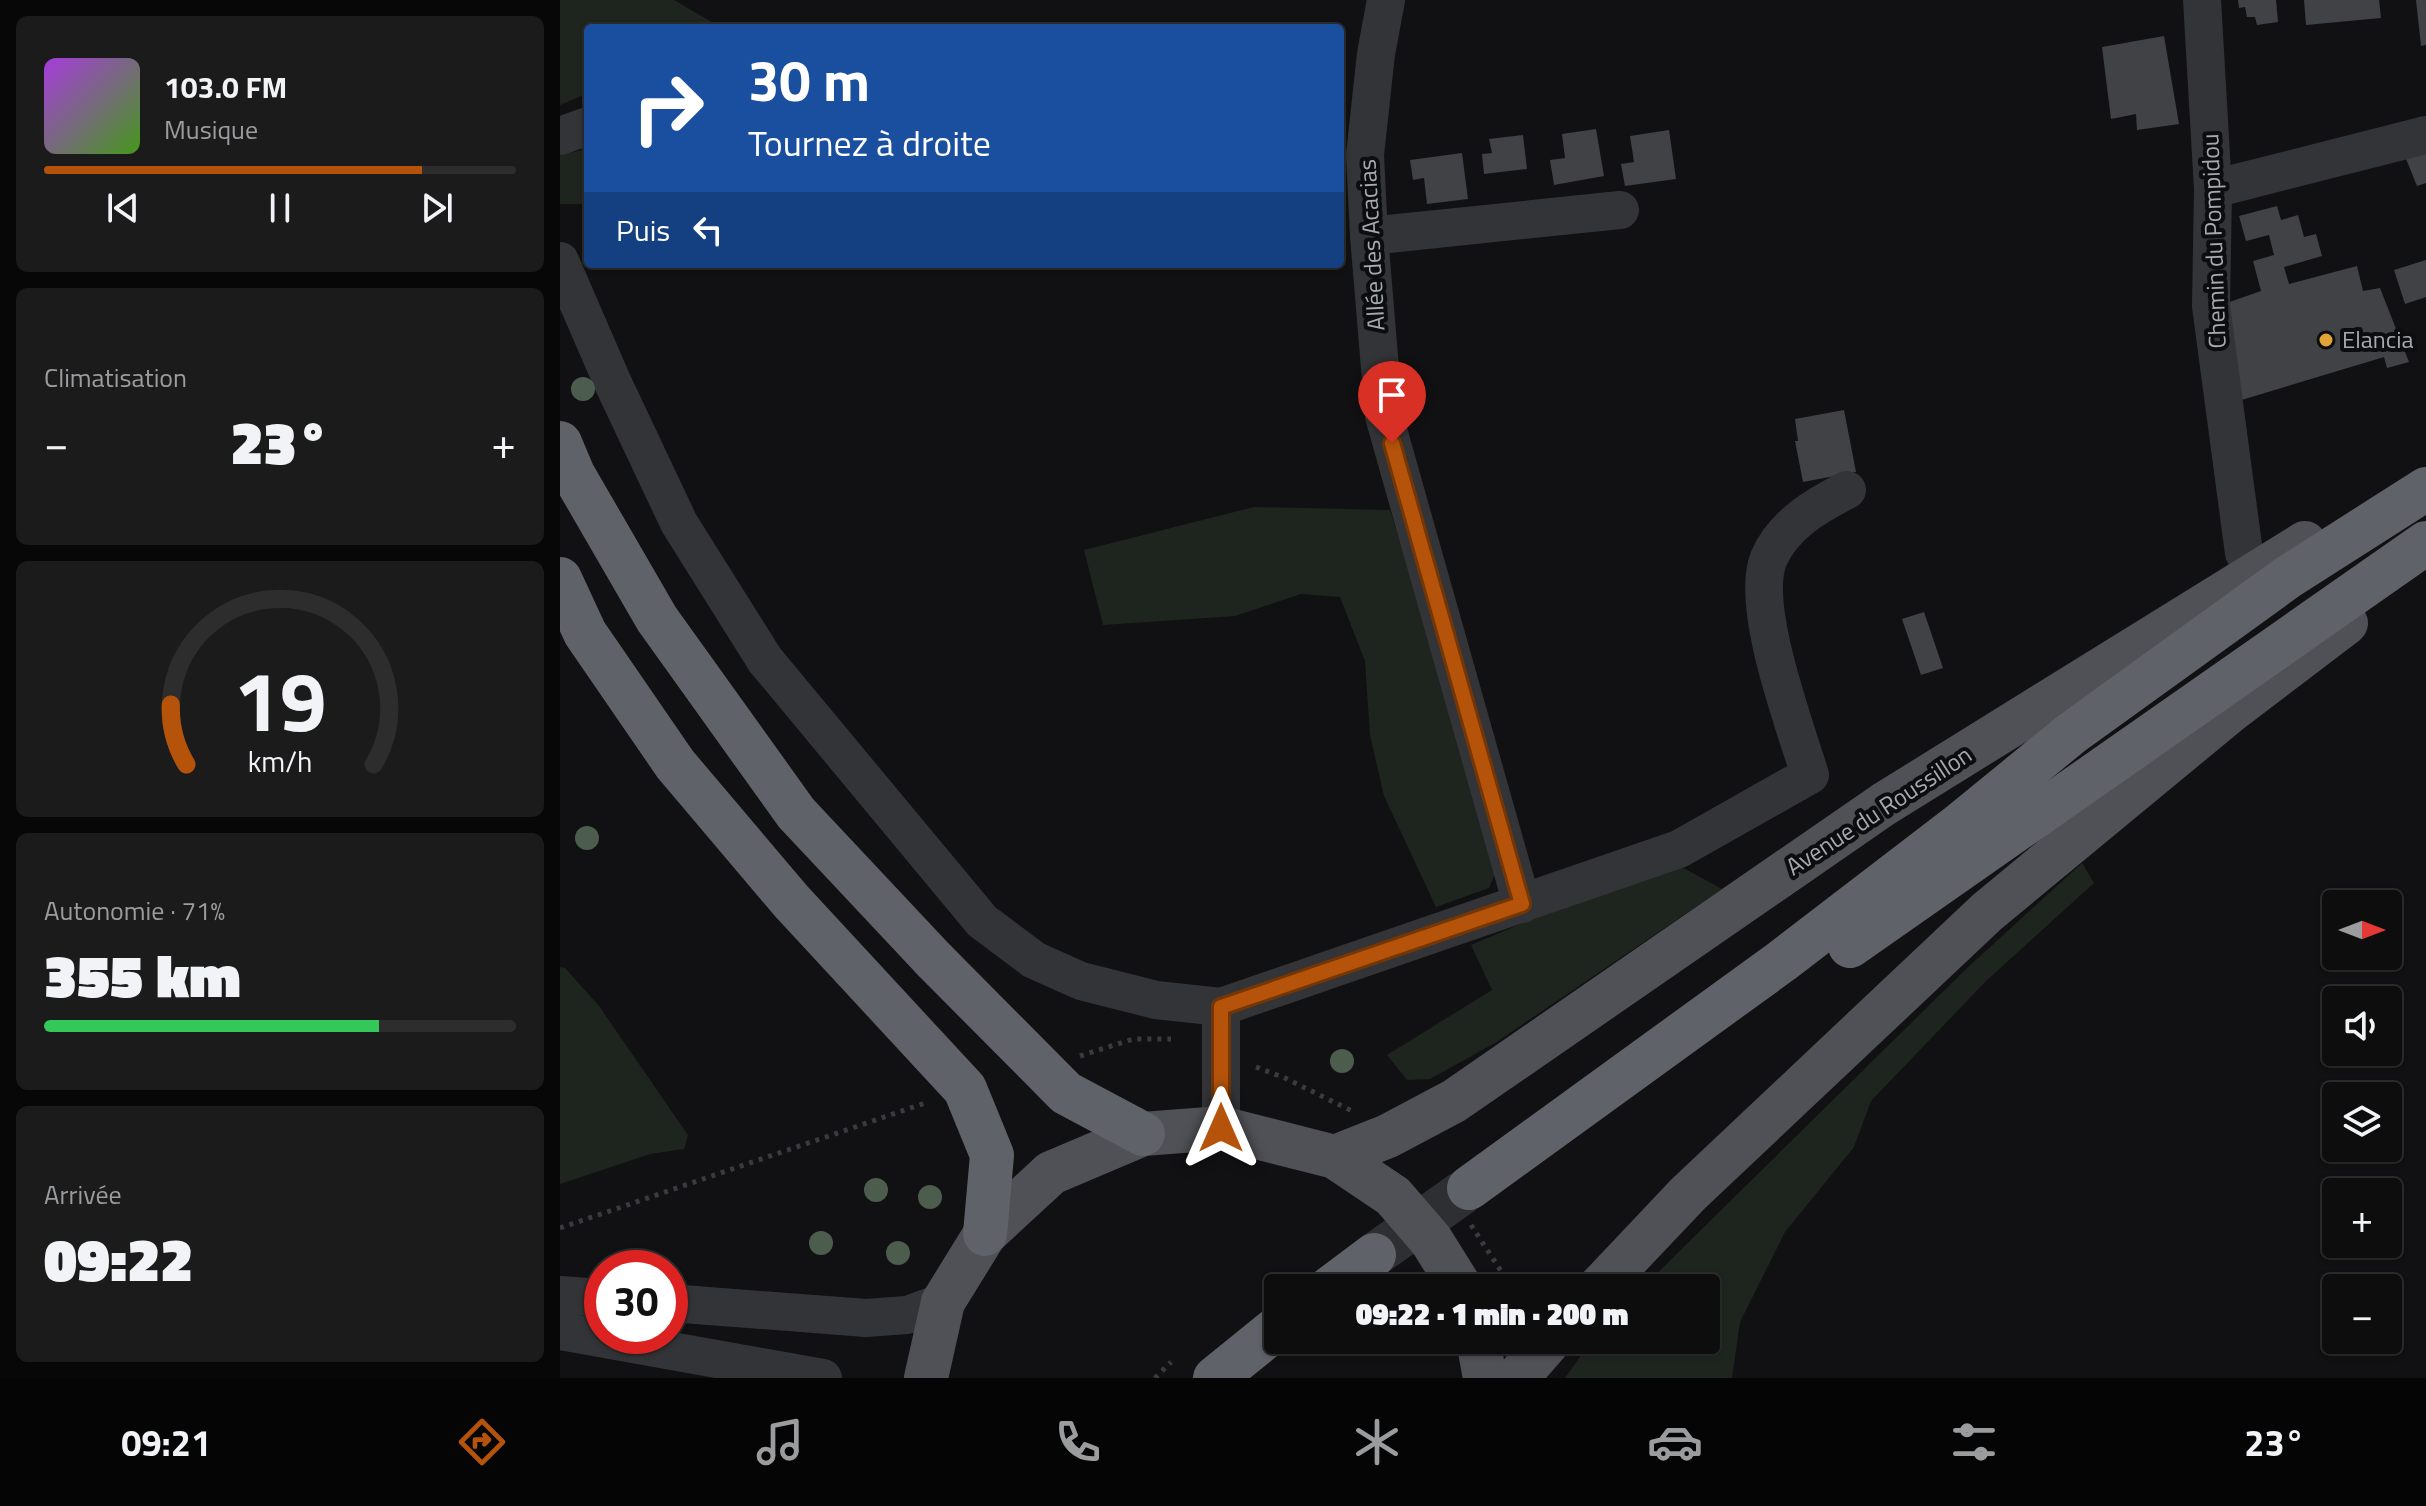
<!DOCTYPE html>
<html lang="fr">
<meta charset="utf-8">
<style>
body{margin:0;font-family:"Titillium Web",sans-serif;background:#1b1b1c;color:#f1f3f6;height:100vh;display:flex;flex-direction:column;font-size:30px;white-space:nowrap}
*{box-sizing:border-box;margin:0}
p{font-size:26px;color:#9a9c9e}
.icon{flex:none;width:44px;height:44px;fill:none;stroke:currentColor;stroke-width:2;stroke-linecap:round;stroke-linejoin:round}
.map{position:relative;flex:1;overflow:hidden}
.panel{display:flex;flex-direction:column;gap:16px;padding:16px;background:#070708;width:560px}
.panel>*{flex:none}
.banner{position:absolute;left:24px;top:24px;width:760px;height:244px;border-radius:8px;box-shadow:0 2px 6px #0004,0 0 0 2px #2d2d2e;background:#1a4fa0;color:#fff;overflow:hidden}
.needle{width:52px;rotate:90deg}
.buttons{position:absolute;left:1762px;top:890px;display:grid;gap:16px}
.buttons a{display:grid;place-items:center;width:80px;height:80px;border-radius:8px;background:#0d0d0e;box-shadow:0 2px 6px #0004,0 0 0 2px #2d2d2e;font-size:40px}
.speed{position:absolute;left:24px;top:1250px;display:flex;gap:16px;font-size:40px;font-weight:700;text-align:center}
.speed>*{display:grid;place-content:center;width:104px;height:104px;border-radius:50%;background:#0d0d0e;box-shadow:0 2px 6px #0004,0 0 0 2px #2d2d2e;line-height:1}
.speed .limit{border:12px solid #d22;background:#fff;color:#111}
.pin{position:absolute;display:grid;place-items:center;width:68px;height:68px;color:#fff;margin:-82px -34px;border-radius:50% 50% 50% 0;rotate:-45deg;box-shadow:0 0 8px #0007}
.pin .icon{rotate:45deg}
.me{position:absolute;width:88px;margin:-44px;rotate:0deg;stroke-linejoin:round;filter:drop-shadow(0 0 6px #0008)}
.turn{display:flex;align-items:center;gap:28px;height:168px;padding:0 32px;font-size:36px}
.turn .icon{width:104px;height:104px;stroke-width:2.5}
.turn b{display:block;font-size:56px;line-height:68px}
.then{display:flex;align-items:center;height:76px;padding:0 32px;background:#0003;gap:16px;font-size:30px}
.big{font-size:60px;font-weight:800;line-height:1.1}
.panel .tile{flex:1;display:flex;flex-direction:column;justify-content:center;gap:12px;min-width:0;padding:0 28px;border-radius:12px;background:#1b1b1c}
.panel .dial{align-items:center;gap:0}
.dial svg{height:208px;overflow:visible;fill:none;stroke:#2d2d2e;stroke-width:7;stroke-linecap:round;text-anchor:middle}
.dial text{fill:#f1f3f6;stroke:none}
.song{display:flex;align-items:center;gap:24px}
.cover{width:96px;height:96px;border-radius:12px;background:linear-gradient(135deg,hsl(280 70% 55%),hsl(100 70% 35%))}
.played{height:8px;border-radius:4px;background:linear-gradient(90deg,#b45309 80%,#2d2d2e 80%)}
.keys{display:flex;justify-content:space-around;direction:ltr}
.heat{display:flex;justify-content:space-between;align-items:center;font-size:44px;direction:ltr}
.charge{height:12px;border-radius:6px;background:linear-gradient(90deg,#34c759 71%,#2d2d2e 0)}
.trip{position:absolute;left:704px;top:1274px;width:456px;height:80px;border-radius:8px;background:#0d0d0e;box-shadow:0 2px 6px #0004,0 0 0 2px #2d2d2e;font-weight:800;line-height:80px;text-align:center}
.menu{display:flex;height:128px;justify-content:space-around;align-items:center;background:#050506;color:#9a9c9e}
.menu .icon{width:56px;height:56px}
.menu .current{color:#b45309}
.menu b{font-size:36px;color:#f1f3f6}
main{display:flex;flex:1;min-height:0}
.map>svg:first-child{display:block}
.green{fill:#1e251f}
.building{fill:#404246}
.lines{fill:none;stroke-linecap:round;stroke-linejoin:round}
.highway-tunnel{stroke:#2e2f33;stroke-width:44;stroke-dasharray:44 22;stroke-linecap:butt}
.path{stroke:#393b3e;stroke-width:5;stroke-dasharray:4 6;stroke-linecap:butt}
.minor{stroke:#333437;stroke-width:38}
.major{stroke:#4f5156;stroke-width:44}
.highway{stroke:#5f6268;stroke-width:44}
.tree{fill:#4c5d4d}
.route-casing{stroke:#753606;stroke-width:20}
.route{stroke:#b45309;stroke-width:14}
.poi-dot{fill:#e4a338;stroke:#0c0d0e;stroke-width:3}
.labels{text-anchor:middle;stroke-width:8;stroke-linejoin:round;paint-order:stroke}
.street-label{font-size:24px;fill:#a4a9b2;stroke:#0c0d0e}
.poi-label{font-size:24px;fill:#a4a9b2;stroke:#0c0d0e;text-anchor:start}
</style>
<main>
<section class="panel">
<div class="tile">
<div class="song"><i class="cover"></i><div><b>103.0 FM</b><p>Musique</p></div></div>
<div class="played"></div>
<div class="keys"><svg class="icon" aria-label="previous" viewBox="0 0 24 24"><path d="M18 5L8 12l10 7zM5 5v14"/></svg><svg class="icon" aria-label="pause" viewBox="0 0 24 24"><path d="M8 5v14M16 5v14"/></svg><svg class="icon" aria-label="next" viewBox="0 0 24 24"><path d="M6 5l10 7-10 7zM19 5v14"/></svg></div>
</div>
<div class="tile"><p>Climatisation</p>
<div class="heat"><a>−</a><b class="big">23°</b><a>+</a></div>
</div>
<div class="tile dial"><svg viewBox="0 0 100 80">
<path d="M14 69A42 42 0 1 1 86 69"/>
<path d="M14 69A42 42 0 0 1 8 46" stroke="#b45309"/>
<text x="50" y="56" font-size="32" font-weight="700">19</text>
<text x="50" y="72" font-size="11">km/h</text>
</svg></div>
<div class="tile"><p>Autonomie · 71%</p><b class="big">355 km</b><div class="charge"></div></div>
<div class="tile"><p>Arrivée</p><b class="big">09:22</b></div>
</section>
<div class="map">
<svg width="1866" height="1378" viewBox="0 0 1866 1378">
<rect width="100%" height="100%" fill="#111113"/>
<g class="green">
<path d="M 0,0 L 114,0 L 162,28 L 28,28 L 28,93 L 0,105 Z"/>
<path d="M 28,149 L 28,204 L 0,204 L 0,155 Z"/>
<path d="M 694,507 L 830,510 L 874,649 L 937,869 L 929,888 L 876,907 L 824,796 L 810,735 L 805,661 L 780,597 L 741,594 L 675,616 L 543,625 L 524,550 Z"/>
<path d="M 1522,863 L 1534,883 L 1426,981 L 1311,1101 L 1294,1147 L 1225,1232 L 1180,1322 L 1172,1378 L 1005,1378 L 1032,1340 L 1146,1340 L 1146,1288 L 1082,1288 L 1406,969 Z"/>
<path d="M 1118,865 L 1162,889 L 935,1043 L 870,1079 L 847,1080 L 827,1055 L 932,990 L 911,945 L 1081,873 Z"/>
<path d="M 0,967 L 5,968 L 39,1006 L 128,1135 L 124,1149 L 90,1154 L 0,1184 Z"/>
</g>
<g class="building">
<path d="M 1678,0 L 1716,0 L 1718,22 L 1697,25 L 1695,17 L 1687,17 L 1685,7 L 1679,8 Z"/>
<path d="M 1744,0 L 1819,0 L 1821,18 L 1746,25 Z"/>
<path d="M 1856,0 L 1866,0 L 1866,45 L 1861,46 Z"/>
<path d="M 1604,36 L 1619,124 L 1577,130 L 1576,114 L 1551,119 L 1542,47 Z"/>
<path d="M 1036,129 L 1044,176 L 994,185 L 990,160 L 1005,158 L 1002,134 Z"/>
<path d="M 1109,130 L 1116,179 L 1065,186 L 1061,164 L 1074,162 L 1070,136 Z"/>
<path d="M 963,135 L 967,169 L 924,174 L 922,154 L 932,153 L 929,139 Z"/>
<path d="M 1866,148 L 1866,183 L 1857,186 L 1844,154 Z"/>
<path d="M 902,153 L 908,199 L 867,204 L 864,178 L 853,180 L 850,160 Z"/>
<path d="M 1717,206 L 1721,220 L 1738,215 L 1744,237 L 1756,234 L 1762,256 L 1724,267 L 1729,284 L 1797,266 L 1803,291 L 1820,288 L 1849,362 L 1827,368 L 1824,357 L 1675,402 L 1661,305 L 1701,291 L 1693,261 L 1714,255 L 1709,235 L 1686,241 L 1679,216 Z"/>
<path d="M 1866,260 L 1866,297 L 1845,304 L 1834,270 Z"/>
<path d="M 1284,410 L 1296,472 L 1243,482 L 1235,441 L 1238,441 L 1235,419 Z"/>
<path d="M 1364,612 L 1383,668 L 1361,675 L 1342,619 Z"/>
</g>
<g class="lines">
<path class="highway-tunnel" d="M 814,1255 L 909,1188"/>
<g class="path">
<path d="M 520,1056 L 573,1039 L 611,1039"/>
<path d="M 696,1067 L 725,1078 L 792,1111"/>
<path d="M 911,1225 L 952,1288"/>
<path d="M 0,1228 L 368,1102"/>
<path d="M 595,1378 L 611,1362"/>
</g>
<g class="minor">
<path d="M 826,0 L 816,54 L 805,155 L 809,236 L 824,416 L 962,904"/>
<path d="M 1642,0 L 1653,189 L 1651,306 L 1684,553 L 1697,573"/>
<path d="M 0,136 L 28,126"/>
<path d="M 1653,189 L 1866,135"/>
<path d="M 809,236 L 1060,210"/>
<path d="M 0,261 L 52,381 L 119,523 L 205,660 L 422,921 L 474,960 L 521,981 L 596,1000 L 661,1007 L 1119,849 L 1250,775 C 1235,726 1189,604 1209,558 C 1224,524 1256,506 1287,490"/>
<path d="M 661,1128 L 661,1007"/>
<path d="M 0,1295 L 42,1298"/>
<path d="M 110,1303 L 306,1318 L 347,1315 L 383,1302"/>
<path d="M 0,1331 L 263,1378"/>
</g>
<g class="major">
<path d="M 775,1157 L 828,1136 L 894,1101 L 1324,804 L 1745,543"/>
<path d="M 1039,1288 L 1128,1194 L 1427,912 L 1669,712 L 1786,623"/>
<path d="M 918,1340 L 925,1378"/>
<path d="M 366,1378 L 383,1302 L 425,1234 L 491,1173 L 583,1134 L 661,1128 L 775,1157 L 833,1196 L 871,1240 L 901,1288"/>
<path d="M 957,1378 L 990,1340"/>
</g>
<g class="highway">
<path d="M 0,443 L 13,474 L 97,619 L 236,813 L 373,959 L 506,1093 L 583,1134"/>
<path d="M 0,579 L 25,633 L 115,764 L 231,901 L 405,1089 L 432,1155 L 425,1234"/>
<path d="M 1290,946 L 1866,543"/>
<path d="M 909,1188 L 1222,961 L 1398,826 L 1512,733 L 1728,577 L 1866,489"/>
<path d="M 770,1288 L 814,1255"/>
<path d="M 655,1378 L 718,1327"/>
</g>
</g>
<g class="tree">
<circle cx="23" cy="389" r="12"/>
<circle cx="27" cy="838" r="12"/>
<circle cx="782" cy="1061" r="12"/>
<circle cx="316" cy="1190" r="12"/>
<circle cx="370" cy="1197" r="12"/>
<circle cx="261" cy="1243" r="12"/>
<circle cx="338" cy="1253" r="12"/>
</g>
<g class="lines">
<g class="route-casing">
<path id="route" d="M 661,1128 L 661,1007 L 962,904 L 832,443"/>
</g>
<use href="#route" class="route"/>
</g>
<circle class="poi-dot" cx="1766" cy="340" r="8"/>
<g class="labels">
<g class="street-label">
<text transform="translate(1654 241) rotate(-92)" y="8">Chemin du Pompidou</text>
<text transform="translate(812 245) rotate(-93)" y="8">Allée des Acacias</text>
<text transform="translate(1319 811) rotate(-33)" y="8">Avenue du Roussillon</text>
</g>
<g class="poi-label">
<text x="1782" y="348">Elancia</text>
</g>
</g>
</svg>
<div class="buttons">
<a><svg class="needle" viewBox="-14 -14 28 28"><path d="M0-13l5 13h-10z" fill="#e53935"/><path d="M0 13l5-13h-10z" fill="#9a9c9e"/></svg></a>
<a><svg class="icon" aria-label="sound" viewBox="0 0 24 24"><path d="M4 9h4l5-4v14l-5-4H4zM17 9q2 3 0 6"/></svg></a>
<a><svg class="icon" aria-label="layers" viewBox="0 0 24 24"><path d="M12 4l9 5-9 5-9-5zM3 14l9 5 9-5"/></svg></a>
<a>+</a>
<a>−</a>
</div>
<div class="speed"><div class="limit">30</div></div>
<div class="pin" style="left:832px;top:443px;background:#d93025"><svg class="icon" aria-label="arrive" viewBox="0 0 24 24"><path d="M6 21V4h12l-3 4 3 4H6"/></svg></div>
<svg class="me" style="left:661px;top:1128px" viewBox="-20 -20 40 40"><path d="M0-17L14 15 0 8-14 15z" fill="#b45309" stroke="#fff" stroke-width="4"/></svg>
<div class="trip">09:22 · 1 min · 200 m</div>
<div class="banner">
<div class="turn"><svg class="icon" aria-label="right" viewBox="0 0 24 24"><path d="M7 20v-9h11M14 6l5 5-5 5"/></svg><div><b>30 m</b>Tournez à droite</div></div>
<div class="then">Puis<svg class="icon" aria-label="left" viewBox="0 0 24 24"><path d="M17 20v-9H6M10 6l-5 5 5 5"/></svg></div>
</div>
</div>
</main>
<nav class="menu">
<b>09:21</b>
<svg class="icon current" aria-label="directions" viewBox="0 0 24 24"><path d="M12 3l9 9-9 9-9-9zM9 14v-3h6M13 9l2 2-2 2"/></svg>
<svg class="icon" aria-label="music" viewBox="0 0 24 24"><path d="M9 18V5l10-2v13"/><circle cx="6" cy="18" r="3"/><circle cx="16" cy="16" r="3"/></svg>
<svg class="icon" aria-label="phone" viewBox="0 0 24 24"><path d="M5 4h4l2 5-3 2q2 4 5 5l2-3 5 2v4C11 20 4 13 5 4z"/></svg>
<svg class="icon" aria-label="climate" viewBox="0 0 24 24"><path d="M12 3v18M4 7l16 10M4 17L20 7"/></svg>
<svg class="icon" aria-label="car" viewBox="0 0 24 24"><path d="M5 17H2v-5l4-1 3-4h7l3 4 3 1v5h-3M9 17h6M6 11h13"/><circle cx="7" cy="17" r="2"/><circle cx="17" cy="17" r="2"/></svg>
<svg class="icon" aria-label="filters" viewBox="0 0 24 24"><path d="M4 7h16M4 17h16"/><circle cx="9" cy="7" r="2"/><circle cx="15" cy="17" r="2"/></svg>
<b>23°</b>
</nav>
